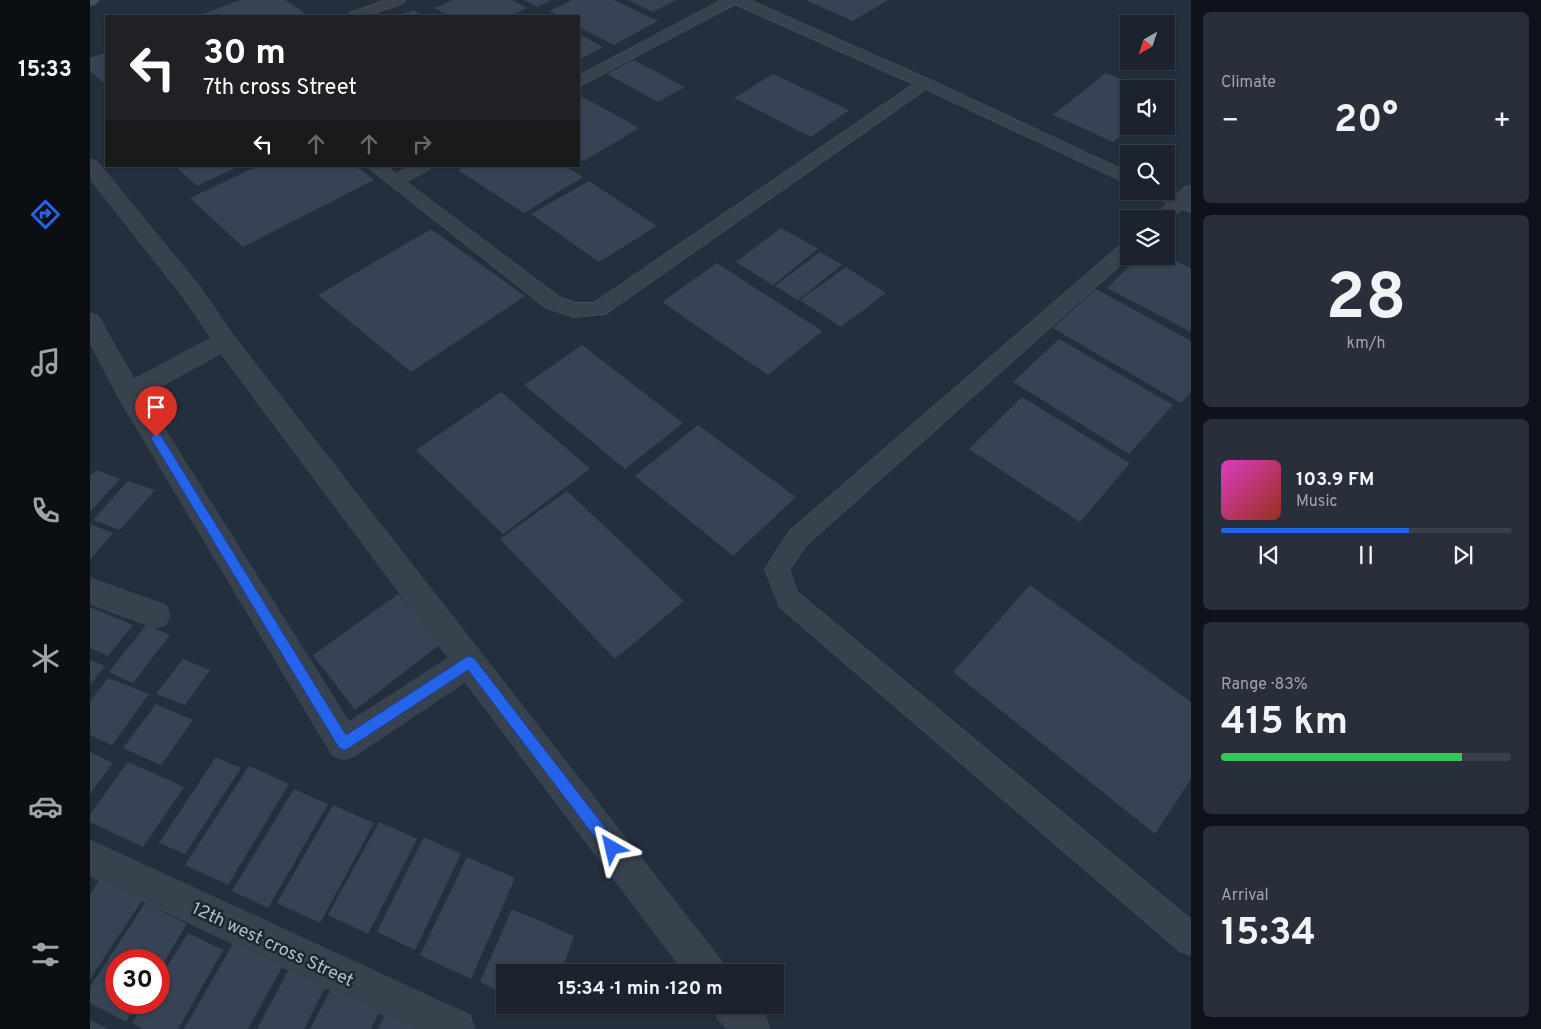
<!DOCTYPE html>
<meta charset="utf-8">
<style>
body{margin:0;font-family:Overpass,sans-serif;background:#282f3a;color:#f1f3f6;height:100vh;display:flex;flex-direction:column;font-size:19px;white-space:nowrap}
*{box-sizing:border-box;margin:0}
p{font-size:16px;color:#a0a4aa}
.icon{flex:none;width:28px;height:28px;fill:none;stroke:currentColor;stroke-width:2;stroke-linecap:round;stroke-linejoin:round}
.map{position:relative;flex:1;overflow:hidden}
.panel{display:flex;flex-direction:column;gap:12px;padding:12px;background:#0f1319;width:350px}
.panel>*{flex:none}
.hud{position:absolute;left:15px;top:15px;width:475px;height:152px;border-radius:0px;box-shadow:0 1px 4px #0004,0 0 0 1px #39404a;background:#202124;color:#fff;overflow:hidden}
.needle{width:32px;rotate:219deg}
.tools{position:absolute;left:1030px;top:15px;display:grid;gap:10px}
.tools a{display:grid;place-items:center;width:55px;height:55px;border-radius:0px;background:#1b232e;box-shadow:0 1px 4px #0004,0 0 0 1px #39404a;font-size:25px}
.speed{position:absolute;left:15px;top:949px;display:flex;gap:10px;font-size:25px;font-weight:700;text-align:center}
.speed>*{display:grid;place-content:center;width:65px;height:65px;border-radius:50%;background:#1b232e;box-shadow:0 1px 4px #0004,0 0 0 1px #39404a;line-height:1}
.speed .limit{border:8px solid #d22;background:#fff;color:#111}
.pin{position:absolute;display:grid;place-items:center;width:42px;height:42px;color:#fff;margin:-51px -21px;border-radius:50% 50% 50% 0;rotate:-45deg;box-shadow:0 0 5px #0007}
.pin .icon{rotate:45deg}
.me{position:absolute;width:55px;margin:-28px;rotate:323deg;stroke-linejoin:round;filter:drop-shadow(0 0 4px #0008)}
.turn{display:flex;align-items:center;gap:18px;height:105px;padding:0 15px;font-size:22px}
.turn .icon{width:65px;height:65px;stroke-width:2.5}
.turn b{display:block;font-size:35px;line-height:42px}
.lanes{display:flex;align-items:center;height:48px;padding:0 15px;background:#0003;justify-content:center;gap:25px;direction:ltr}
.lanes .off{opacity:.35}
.big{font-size:38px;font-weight:700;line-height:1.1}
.panel .widget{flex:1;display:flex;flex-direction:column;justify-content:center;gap:8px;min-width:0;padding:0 18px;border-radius:8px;background:#282f3a}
.panel .dial{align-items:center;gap:0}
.dial b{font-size:65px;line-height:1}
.song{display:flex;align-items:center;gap:15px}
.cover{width:60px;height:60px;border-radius:8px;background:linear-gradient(135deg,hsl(310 70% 55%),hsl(10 70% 35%))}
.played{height:5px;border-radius:2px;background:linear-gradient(90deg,#2563eb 65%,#39404a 65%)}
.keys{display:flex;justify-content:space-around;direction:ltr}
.heat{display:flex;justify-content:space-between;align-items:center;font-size:28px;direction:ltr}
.charge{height:8px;border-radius:4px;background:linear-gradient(90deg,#34c759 83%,#39404a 0)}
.trip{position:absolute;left:406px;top:964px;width:288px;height:50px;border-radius:0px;background:#1b232e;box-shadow:0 1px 4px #0004,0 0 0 1px #39404a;font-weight:700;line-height:50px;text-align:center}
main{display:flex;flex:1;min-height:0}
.menu{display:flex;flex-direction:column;width:90px;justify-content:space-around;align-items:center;background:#0b0e12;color:#a0a4aa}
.menu .icon{width:35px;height:35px}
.menu .current{color:#2563eb}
.menu b{font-size:22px;color:#f1f3f6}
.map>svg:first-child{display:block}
.building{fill:#364354}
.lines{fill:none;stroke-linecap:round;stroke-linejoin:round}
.lane-casing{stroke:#414a57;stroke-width:2}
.street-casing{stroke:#414a57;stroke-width:1}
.secondary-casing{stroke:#414a57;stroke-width:1}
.lane{fill:#38414e;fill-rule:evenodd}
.street{fill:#38414e;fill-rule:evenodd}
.secondary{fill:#465061;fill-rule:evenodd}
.route{fill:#2563eb;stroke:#184099}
.labels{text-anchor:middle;stroke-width:5;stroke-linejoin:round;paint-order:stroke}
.near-street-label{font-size:18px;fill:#b4bcc9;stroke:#1d2633}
</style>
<main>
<nav class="menu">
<b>15:33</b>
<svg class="icon current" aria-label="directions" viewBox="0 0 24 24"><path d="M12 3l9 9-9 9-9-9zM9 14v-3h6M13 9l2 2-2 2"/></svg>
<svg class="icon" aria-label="music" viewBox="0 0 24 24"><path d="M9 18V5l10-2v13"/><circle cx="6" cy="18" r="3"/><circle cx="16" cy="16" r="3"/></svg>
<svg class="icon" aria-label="phone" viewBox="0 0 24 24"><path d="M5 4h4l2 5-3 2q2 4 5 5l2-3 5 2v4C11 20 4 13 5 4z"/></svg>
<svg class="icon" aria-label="climate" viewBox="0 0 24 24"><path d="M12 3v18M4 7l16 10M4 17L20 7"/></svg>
<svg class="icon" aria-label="car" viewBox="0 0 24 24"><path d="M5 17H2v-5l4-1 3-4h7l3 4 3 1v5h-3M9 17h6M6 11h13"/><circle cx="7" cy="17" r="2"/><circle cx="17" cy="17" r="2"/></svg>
<svg class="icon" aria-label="filters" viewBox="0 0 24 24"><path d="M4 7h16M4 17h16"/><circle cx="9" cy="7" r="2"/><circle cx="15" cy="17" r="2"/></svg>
</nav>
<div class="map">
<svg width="1101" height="1029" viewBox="0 0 1101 1029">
<rect width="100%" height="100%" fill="#242f3e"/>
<g class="building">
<path d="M 150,0 L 195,0 L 219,16 L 107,16 Z"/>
<path d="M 363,0 L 422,0 L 437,8 L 420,16 L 359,16 L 344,8 Z"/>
<path d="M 434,0 L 462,0 L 447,7 Z"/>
<path d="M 482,0 L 524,0 L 568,21 L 524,45 L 489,27 L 489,16 L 469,16 L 459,11 Z"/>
<path d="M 539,0 L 587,0 L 563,12 Z"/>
<path d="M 715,0 L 798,0 L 763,21 Z"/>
<path d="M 323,10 L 334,16 L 307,16 Z"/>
<path d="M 489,34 L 513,47 L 489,60 Z"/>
<path d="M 16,52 L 16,85 L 0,71 L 0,58 Z"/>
<path d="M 544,60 L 595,87 L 568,102 L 517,74 Z"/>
<path d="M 1016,73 L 1055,89 L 1039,89 L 1039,126 L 1041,126 L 1023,142 L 963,115 Z"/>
<path d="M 683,74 L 759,110 L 721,137 L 644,98 Z"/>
<path d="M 489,95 L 549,128 L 494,161 L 489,158 Z"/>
<path d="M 85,166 L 149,166 L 107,186 Z"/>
<path d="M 168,166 L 266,166 L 284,180 L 153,247 L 100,198 Z"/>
<path d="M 374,166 L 475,166 L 493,177 L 434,213 L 368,170 Z"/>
<path d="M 499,181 L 567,226 L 509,262 L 441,214 Z"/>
<path d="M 691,228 L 728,249 L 683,285 L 646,262 Z"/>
<path d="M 341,229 L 435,296 L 321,372 L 228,295 Z"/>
<path d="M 730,252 L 752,265 L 708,300 L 685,286 Z"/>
<path d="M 1050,256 L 1076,256 L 1101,268 L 1101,332 L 1017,288 Z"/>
<path d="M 627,263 L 732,331 L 678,375 L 572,302 Z"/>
<path d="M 756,267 L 796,293 L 751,327 L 710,300 Z"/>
<path d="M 1006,289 L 1101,341 L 1101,392 L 1091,403 L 963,328 Z"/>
<path d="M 969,339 L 1083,405 L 1039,454 L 923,382 Z"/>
<path d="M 492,345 L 593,423 L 535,469 L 434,385 Z"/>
<path d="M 411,392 L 500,469 L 413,534 L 326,450 Z"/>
<path d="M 932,397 L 1040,463 L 990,522 L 879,449 Z"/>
<path d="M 608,425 L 706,497 L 643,556 L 545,476 Z"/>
<path d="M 6,470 L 30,479 L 0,512 L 0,476 Z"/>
<path d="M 38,481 L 65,490 L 30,530 L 3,520 Z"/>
<path d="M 477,491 L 594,601 L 525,659 L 410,539 Z"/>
<path d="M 0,524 L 23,533 L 0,560 Z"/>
<path d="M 940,585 L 1101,702 L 1101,779 L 1065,834 L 863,672 Z"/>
<path d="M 308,594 L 352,643 L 265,710 L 223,655 Z"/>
<path d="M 0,607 L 43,625 L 18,656 L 0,648 Z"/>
<path d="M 56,625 L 80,635 L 43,683 L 19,672 Z"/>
<path d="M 93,659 L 120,670 L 95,705 L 66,694 Z"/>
<path d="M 0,660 L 15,666 L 0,685 Z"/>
<path d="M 18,678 L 59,694 L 22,745 L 0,735 L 0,701 Z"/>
<path d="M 66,704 L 103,720 L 71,765 L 33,748 Z"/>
<path d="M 0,752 L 23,763 L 0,794 Z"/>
<path d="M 126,757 L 151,768 L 95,854 L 69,843 Z"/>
<path d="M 38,762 L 94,787 L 53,847 L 0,822 L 0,814 Z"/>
<path d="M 159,766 L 199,784 L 138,885 L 95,865 Z"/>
<path d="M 204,789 L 238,804 L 178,908 L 142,891 Z"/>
<path d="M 243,805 L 284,823 L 230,923 L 187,903 Z"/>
<path d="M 289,822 L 327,839 L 278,934 L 238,915 Z"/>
<path d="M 334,837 L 371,854 L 325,950 L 287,932 Z"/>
<path d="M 377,857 L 425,878 L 381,979 L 330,955 Z"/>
<path d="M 11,878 L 53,899 L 0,979 L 0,894 Z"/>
<path d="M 55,903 L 97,924 L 69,970 L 69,960 L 26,960 L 26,1002 L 48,1002 L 36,1022 L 0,1003 L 0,987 Z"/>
<path d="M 422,909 L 484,936 L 471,972 L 415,972 L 415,994 L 390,982 Z"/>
<path d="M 98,933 L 133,950 L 88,1029 L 53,1029 L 42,1023 L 55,1002 L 69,1002 L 69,980 Z"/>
<path d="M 147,937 L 196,960 L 158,1029 L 94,1029 Z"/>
<path d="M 199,969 L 236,986 L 214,1029 L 167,1029 Z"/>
<path d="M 243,985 L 291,1008 L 281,1029 L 220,1029 Z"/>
<path d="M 439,1005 L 458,1005 L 455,1013 Z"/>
<path d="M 297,1011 L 336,1029 L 288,1029 Z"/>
<path d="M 0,1020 L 18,1029 L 0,1029 Z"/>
</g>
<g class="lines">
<g class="lane-casing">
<g id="lane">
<path d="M 296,0 L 315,0 L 313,3 L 277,16 L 258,16 L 260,13 Z"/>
<path d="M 632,0 L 659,0 L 840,80 L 1039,173 L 1039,184 L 836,89 L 515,314 L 484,317 L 455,307 L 277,166 L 296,166 L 306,174 L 320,166 L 341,166 L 339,169 L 316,182 L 469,297 L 485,303 L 504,303 L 824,84 L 645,4 L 489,86 L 489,76 Z"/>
<path d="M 1101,186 L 1101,212 L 1091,209 L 1076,223 L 1076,219 L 1063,219 L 1078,203 L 1060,195 L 1058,191 L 1076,191 L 1076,189 L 1087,195 L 1095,187 Z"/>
<path d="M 1039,241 L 1040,256 L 716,545 L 699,570 L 707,592 L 1101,920 L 1101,955 L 1090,951 L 690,607 L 675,569 L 700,531 L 1033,243 Z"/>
</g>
</g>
<g class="street-casing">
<g id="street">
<path d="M 0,159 L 7,161 L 111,288 L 143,335 L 630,959 L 636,972 L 594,972 L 375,682 L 266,755 L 254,760 L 242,755 L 30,400 L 0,343 L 0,313 L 8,315 L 44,379 L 121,338 L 95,300 L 0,179 ZM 131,354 L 358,658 L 259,722 L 54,396 Z"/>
<path d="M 0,578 L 76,605 L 80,615 L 76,625 L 65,628 L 0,604 Z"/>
<path d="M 0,840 L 380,1015 L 385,1029 L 323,1029 L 0,876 Z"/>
<path d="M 623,1005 L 666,1005 L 675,1015 L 680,1029 L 637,1029 L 628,1019 Z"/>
</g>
</g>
<g class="secondary-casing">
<path id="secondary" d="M 0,0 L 9,0 L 6,4 L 0,6 Z"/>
</g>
<use href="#lane" class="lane"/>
<use href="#street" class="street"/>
<use href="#secondary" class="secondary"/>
</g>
<path class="route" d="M 66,433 L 70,434 L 256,735 L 375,658 L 379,656 L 384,658 L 527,843 L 529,848 L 527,853 L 522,856 L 517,853 L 378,670 L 259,748 L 254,750 L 249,748 L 62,440 L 61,437 Z"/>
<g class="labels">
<g class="near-street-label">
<text transform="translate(183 944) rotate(25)" y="6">12th west cross Street</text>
</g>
</g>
</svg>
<div class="tools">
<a><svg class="needle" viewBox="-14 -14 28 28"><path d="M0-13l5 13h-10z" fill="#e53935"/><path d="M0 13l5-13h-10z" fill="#a0a4aa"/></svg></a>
<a><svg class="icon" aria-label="sound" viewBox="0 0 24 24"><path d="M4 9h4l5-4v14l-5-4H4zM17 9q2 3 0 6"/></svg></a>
<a><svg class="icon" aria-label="search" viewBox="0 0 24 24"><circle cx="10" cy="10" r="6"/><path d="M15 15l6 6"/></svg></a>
<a><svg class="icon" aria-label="layers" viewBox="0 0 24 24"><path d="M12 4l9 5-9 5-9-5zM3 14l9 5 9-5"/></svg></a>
</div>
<div class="speed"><div class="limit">30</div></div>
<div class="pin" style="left:66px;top:437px;background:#d93025"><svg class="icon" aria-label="arrive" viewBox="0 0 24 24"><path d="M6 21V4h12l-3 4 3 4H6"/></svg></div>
<svg class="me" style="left:522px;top:848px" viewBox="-20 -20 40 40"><path d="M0-17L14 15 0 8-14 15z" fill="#2563eb" stroke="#fff" stroke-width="4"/></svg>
<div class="trip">15:34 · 1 min · 120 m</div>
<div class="hud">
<div class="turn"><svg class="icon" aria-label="left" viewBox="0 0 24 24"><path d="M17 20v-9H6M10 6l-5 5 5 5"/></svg><div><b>30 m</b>7th cross Street</div></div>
<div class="lanes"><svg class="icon" aria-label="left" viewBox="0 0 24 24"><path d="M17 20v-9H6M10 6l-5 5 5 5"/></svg><svg class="icon off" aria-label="ahead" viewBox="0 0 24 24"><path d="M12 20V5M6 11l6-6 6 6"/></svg><svg class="icon off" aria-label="ahead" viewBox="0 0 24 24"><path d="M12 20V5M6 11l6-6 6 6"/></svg><svg class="icon off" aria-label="right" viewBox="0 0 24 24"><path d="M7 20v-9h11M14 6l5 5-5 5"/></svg></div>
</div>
</div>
<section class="panel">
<div class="widget"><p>Climate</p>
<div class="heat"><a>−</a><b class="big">20°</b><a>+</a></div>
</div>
<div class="widget dial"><b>28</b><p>km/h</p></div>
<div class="widget">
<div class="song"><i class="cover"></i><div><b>103.9 FM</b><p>Music</p></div></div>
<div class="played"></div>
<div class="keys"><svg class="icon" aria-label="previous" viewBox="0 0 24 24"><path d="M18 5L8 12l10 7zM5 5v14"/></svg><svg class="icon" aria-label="pause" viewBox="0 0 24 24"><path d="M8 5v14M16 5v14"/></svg><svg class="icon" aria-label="next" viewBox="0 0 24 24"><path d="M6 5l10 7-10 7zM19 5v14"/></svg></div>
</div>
<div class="widget"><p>Range · 83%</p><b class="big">415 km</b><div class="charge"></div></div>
<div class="widget"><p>Arrival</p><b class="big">15:34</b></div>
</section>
</main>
